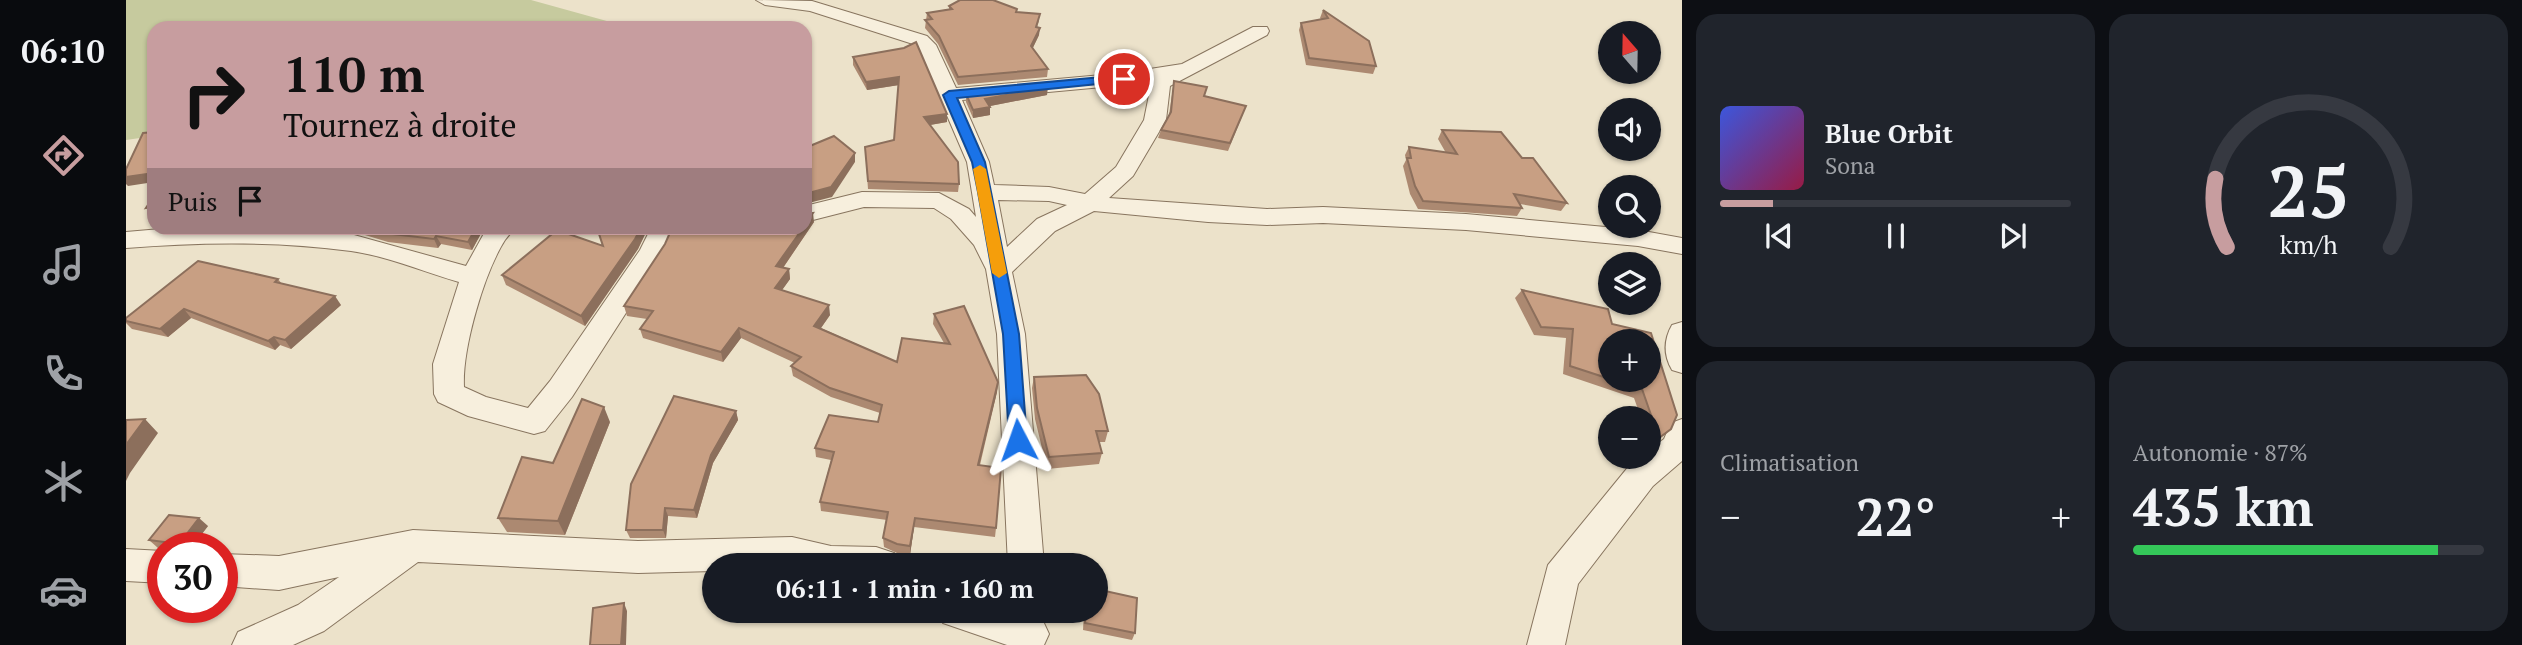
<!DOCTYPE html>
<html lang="fr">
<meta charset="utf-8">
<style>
body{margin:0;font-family:"PT Serif",serif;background:#20242c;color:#f1f3f6;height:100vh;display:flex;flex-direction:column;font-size:26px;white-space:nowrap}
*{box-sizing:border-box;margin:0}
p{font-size:23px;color:#9ea1a6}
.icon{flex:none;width:38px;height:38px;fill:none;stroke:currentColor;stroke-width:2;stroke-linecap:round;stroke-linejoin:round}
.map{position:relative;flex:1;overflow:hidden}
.details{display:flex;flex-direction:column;gap:14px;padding:14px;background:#0d0f14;width:840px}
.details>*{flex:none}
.banner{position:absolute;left:21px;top:21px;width:665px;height:214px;border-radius:21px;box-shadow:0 2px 5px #0004;background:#c79d9f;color:#111;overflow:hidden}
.needle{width:46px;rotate:340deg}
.controls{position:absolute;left:1472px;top:21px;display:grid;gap:14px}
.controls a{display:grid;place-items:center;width:63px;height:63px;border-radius:50%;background:#171b24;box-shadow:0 2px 5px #0004;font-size:35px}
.speed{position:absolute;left:21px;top:532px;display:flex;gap:14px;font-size:35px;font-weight:700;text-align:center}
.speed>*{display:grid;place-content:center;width:91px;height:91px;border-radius:50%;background:#171b24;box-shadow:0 2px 5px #0004;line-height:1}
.speed .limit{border:10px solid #d22;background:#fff;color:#111}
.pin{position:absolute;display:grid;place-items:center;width:60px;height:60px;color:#fff;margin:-30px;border:4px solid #fff;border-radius:50%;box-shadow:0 2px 7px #0007}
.me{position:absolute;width:77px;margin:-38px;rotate:356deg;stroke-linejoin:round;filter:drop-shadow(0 0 5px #0008)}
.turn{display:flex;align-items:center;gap:24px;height:147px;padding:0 21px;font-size:32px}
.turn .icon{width:91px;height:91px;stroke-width:2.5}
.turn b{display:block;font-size:49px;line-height:60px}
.then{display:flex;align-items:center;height:66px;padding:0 21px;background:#0003;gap:14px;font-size:26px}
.big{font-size:52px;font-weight:600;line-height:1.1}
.details .card{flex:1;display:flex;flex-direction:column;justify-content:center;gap:10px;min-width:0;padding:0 24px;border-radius:21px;background:#20242c}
.details .dial{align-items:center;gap:0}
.dial svg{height:182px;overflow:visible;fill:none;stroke:#363941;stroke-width:7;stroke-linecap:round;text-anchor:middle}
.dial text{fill:#f1f3f6;stroke:none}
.song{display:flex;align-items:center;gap:21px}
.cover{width:84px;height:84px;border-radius:10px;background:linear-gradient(135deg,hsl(230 70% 55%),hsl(340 70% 35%))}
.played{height:7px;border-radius:4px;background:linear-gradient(90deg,#c79d9f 15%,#363941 15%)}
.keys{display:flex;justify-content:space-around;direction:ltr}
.heat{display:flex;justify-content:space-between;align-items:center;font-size:38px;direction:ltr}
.charge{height:10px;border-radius:5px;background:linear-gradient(90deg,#34c759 87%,#363941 0)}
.details .tiles{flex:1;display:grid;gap:14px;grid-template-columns:repeat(2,1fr)}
.trip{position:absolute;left:576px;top:553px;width:406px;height:70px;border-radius:35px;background:#171b24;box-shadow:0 2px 5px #0004;font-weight:600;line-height:70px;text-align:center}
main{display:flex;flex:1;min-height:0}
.tab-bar{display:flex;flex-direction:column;width:126px;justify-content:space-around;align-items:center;background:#090b0e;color:#9ea1a6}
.tab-bar .icon{width:49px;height:49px}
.tab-bar .active{color:#c79d9f}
.tab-bar b{font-size:32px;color:#f1f3f6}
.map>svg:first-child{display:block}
.green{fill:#c6ca9e}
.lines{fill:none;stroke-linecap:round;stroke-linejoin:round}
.street-casing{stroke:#88755f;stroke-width:2}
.street{fill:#f7efdd;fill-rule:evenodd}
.wall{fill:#ac8971;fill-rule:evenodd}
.shaded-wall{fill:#8c6f5c}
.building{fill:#c89f83;stroke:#8c6f5c;stroke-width:2}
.route{fill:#1a73e8;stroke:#114b97;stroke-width:2}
.slow{fill:#f59e0b}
</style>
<main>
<nav class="tab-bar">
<b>06:10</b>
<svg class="icon active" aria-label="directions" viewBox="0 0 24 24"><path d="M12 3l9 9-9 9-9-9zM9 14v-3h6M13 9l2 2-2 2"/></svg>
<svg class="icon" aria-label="music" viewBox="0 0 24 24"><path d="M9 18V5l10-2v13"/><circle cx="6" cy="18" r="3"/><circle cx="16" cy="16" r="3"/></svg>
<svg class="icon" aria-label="phone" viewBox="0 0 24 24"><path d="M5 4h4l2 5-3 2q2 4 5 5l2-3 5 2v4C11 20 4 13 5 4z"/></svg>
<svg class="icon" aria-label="climate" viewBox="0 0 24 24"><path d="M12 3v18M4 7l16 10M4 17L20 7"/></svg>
<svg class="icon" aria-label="car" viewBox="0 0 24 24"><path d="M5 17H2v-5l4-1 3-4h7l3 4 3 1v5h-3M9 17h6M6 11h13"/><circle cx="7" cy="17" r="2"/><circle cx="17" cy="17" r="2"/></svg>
</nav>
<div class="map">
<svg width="1556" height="645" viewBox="0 0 1556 645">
<rect width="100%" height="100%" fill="#ece2ca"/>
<path class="green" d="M 0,0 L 405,0 L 506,28 L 28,28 L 28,136 L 0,140 Z"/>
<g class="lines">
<g class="street-casing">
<g id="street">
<path d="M 630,0 L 686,1 L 801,36 L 810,45 L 830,88 L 998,73 L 1056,64 L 1127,27 L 1141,27 L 1143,31 L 1141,35 L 1044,86 L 1040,120 L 1007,176 L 983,198 L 1141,209 L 1197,207 L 1340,214 L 1512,230 L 1556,238 L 1556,254 L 1512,246 L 1340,230 L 1197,223 L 1141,225 L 1082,222 L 968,211 L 929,231 L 886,272 L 899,334 L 918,565 L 882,565 L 871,334 L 860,269 L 848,245 L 825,219 L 808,208 L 738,207 L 679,222 L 679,206 L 736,192 L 813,193 L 843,209 L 850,217 L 841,162 L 792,48 L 787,44 L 684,11 L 639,5 ZM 1026,80 L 1018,120 L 990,167 L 959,194 L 923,187 L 868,185 L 863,162 L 836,100 L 998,85 ZM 872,200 L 923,201 L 941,205 L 911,219 L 881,247 Z"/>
<path d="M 46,228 L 162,230 L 228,235 L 340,266 L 361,228 L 388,228 C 386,232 382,236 379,240 C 358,273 336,349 338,387 L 360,397 L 402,408 L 424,381 L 514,250 L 525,228 L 550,228 L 539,252 L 446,397 L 419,431 L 408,434 L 342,416 L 312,402 L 308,394 L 307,364 L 333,282 C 298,272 261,256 225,251 C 152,241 73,242 0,248 L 0,232 Z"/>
<path d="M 1556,322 L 1556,373 L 1546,370 C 1537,355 1538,339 1546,325 Z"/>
<path d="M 1556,419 L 1556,461 L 1527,486 L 1452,584 L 1439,645 L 1401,645 L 1422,565 L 1503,466 L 1515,457 L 1522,457 L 1522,451 L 1538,439 L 1545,423 Z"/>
<path d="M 287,530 L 512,541 L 666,537 L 705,546 L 750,547 L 768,553 L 773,565 L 588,565 L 588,571 L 512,573 L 292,562 L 198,631 L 167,645 L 106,645 L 112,632 L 172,605 L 213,577 L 153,590 L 96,586 L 96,554 L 153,556 Z"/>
<path d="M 0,549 L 37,551 L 37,583 L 0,581 Z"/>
<path d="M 812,611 L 888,611 L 917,621 L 923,634 L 918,645 L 881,645 L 817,623 Z"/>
</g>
</g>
<use href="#street" class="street"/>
</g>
<g class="wall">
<path d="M 823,6 L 891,9 L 891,12 L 913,21 L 911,27 L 913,35 L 906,49 L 922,69 L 921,77 L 832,85 L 812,44 L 799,28 L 801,13 L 823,9 Z"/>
<path d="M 1197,10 L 1250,66 L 1247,74 L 1180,65 L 1173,30 L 1175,23 L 1195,19 L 1194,18 Z"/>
<path d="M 727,57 L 821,114 L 821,122 L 804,125 L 833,184 L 832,192 L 742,189 L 739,147 L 768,140 L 773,85 L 741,90 L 727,65 Z"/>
<path d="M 1048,81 L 1117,114 L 1102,151 L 1032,138 L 1035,130 L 1043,115 Z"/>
<path d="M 840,94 L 921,95 L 864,106 L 864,115 L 847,118 L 840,102 Z"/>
<path d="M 1316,130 L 1396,158 L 1441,203 L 1435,211 L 1394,204 L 1396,208 L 1391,216 L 1292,209 L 1284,194 L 1277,166 L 1280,160 L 1279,155 L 1283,147 L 1320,153 L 1312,139 Z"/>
<path d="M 688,222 L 657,268 L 663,269 L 664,279 L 656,290 L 704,315 L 695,328 L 771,362 L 818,343 L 807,324 L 808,314 L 872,382 L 871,392 L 854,465 L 870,528 L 869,537 L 788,527 L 784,555 L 771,553 L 758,547 L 757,538 L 761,520 L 695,511 L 694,502 L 705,460 L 690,457 L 689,448 L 752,422 L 754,413 L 705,397 L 667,376 L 665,366 L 669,363 L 615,338 L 597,362 L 517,338 L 514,329 L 521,319 L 501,316 L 498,306 L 539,244 Z"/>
<path d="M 208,228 L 358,228 L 346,250 L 315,244 L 312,248 L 262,242 L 229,232 L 210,231 Z"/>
<path d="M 471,228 L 522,228 L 512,249 L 459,326 L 380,285 L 376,275 L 477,246 Z"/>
<path d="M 152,279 L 156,284 L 215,305 L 165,349 L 154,345 L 149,350 L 65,318 L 42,337 L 6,329 L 0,323 L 0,318 Z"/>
<path d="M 1396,290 L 1482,309 L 1486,324 L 1525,333 L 1551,415 L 1545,429 L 1525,446 L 1522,440 L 1522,418 L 1515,418 L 1508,398 L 1437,374 L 1440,338 L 1408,335 L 1389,298 ZM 1484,341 L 1522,341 L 1522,380 L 1484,380 Z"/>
<path d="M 908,377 L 982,431 L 979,442 L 973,442 L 976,453 L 973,464 L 921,469 L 909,419 L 906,388 Z"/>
<path d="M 610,411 L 612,420 L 587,463 L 571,518 L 542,516 L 540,538 L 504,538 L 500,530 Z"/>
<path d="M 484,422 L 439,535 L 381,532 L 372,518 L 427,463 Z"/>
<path d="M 82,526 L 65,548 L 32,548 L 23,540 Z"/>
<path d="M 597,611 L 655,611 L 655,615 L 599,617 Z"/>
<path d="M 958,611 L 970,611 L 1009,633 L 1006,640 L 957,630 Z"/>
</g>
<g class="shaded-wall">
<path d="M 914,28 L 913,35 L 904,54 L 905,46 Z"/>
<path d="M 773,77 L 773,85 L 741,90 L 740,82 Z"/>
<path d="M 922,87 L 921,95 L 859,107 L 859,99 Z"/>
<path d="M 864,107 L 864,115 L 847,118 L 847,110 Z"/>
<path d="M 821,114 L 821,122 L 798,126 L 798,117 Z"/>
<path d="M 729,153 L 729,162 L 706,197 L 679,204 L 679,194 Z"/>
<path d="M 28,173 L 28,182 L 2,186 L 0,184 L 0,177 Z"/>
<path d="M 28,206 L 28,216 L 27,216 L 20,208 Z"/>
<path d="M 687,213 L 688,222 L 652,275 L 650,266 L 677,228 L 679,228 L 679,225 Z"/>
<path d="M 350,228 L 358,228 L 346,250 L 342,242 Z"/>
<path d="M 515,228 L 522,228 L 512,249 L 459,326 L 455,316 Z"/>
<path d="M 310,236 L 315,244 L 312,248 L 308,239 Z"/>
<path d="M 663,269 L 664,279 L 651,297 L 649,288 Z"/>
<path d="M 209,296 L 215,305 L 165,349 L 159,340 Z"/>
<path d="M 703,305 L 704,315 L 690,335 L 688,326 Z"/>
<path d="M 58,309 L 65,318 L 42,337 L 34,329 Z"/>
<path d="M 613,328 L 615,338 L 597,362 L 595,352 Z"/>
<path d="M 148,337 L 154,345 L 149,350 L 142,341 Z"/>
<path d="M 872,382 L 871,392 L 851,474 L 852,465 Z"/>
<path d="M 478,407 L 484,422 L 439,535 L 432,521 Z"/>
<path d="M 610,411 L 612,420 L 587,463 L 571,518 L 568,510 L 585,455 Z"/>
<path d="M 19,419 L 32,433 L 4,473 L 0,481 L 0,445 Z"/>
<path d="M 539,508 L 542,516 L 540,538 L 537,530 Z"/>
<path d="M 73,518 L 82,526 L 65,548 L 57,548 L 53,544 Z"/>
<path d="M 789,518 L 788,527 L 784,555 L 784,546 Z"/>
<path d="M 498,603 L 501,611 L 500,645 L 495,645 Z"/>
</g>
<g class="building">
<path d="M 834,0 L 867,0 L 891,9 L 890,12 L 914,14 L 910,27 L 914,28 L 905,46 L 922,69 L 832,77 L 813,36 L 799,20 L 806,19 L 801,13 L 826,9 L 823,6 Z"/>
<path d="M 1197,10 L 1243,41 L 1250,66 L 1183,58 L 1175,23 L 1202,18 Z"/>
<path d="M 790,42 L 821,114 L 798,117 L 832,162 L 833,184 L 742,181 L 739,147 L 768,140 L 773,77 L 740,82 L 727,57 L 778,48 Z"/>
<path d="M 1048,81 L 1081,87 L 1078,96 L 1120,106 L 1104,143 L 1035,130 L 1045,112 Z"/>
<path d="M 922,87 L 859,99 L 864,107 L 847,110 L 840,94 Z"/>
<path d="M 1316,130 L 1375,132 L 1396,158 L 1407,158 L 1441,203 L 1388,194 L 1396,208 L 1297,201 L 1289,186 L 1281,158 L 1285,158 L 1283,147 L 1331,154 Z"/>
<path d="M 28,132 L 28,173 L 0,177 L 0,169 L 17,133 Z"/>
<path d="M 708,136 L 729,153 L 705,187 L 679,194 L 679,148 Z"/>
<path d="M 28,196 L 28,206 L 20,208 Z"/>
<path d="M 687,213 L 679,225 L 679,214 Z"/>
<path d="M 237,228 L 350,228 L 342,242 L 310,236 L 308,239 L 258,233 Z"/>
<path d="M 471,228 L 515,228 L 509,239 L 455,316 L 376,275 L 431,230 L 477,246 Z"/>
<path d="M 546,228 L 677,228 L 650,266 L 663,269 L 649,288 L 703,305 L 688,326 L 771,362 L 776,338 L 824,344 L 808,314 L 838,306 L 872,382 L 852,465 L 875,468 L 870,528 L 789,518 L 784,546 L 771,544 L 757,538 L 762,512 L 694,502 L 708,452 L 689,448 L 703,415 L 752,422 L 756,405 L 704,388 L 665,366 L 675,357 L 613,328 L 595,352 L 514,329 L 527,311 L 498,306 L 539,244 Z"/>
<path d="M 72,261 L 152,279 L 149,282 L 209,296 L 159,340 L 148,337 L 142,341 L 58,309 L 34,329 L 0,321 L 0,318 Z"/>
<path d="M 1396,290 L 1482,309 L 1486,324 L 1525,333 L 1551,415 L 1545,429 L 1533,438 L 1516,389 L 1487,380 L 1522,380 L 1522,341 L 1484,341 L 1484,379 L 1444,366 L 1447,329 L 1415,327 Z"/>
<path d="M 960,375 L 973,394 L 982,431 L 970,431 L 976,453 L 923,457 L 911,408 L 908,377 Z"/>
<path d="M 548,396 L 610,411 L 585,455 L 568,510 L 539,508 L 537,530 L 500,530 L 505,484 Z"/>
<path d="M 456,399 L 478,407 L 432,521 L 372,518 L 396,457 L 427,463 Z"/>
<path d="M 19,419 L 0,445 L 0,420 Z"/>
<path d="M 43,515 L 73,518 L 53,544 L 23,540 Z"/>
<path d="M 970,589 L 1011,598 L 1009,633 L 959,623 L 960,611 L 970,611 Z"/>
<path d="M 498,603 L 495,645 L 464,645 L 467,608 Z"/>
</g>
<path class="route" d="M 998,75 L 1004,79 L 1002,81 L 831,98 L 859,162 L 865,192 L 893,334 L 901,440 L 899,445 L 892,447 L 886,445 L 883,440 L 877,334 L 852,192 L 846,162 L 817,95 L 823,91 Z"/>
<path class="slow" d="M 854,165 L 860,169 L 881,273 L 873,278 L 866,273 L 847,169 Z"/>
</svg>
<div class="controls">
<a><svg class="needle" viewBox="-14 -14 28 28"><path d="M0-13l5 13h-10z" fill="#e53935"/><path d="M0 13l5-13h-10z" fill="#9ea1a6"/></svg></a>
<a><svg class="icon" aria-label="sound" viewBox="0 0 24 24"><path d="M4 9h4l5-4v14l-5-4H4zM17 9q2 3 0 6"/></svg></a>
<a><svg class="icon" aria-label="search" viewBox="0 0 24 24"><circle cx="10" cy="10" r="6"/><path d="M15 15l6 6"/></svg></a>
<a><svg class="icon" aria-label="layers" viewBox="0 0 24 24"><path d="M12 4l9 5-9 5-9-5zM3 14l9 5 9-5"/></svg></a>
<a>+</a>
<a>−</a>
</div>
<div class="speed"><div class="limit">30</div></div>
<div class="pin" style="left:998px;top:79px;background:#d93025"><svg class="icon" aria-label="arrive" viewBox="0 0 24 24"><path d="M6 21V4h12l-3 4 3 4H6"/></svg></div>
<svg class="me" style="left:892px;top:440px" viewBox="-20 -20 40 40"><path d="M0-17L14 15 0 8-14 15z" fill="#1a73e8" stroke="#fff" stroke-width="4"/></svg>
<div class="trip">06:11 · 1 min · 160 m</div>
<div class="banner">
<div class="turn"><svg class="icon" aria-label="right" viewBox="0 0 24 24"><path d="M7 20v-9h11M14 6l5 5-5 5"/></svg><div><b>110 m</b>Tournez à droite</div></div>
<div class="then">Puis<svg class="icon" aria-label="arrive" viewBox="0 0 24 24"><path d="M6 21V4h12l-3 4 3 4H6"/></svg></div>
</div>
</div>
<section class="details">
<div class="tiles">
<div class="card">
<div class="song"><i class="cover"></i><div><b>Blue Orbit</b><p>Sona</p></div></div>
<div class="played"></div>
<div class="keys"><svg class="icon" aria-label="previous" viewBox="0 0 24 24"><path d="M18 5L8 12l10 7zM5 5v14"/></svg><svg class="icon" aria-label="pause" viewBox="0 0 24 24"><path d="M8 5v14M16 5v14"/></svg><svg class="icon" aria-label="next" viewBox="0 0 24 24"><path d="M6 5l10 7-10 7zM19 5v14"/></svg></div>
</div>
<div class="card dial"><svg viewBox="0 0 100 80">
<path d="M14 69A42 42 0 1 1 86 69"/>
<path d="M14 69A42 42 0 0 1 9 39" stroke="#c79d9f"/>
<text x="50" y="56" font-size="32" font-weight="700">25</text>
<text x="50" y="72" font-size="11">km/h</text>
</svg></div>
<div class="card"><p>Climatisation</p>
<div class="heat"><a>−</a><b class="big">22°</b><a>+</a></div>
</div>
<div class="card"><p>Autonomie · 87%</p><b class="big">435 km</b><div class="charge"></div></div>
</div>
</section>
</main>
